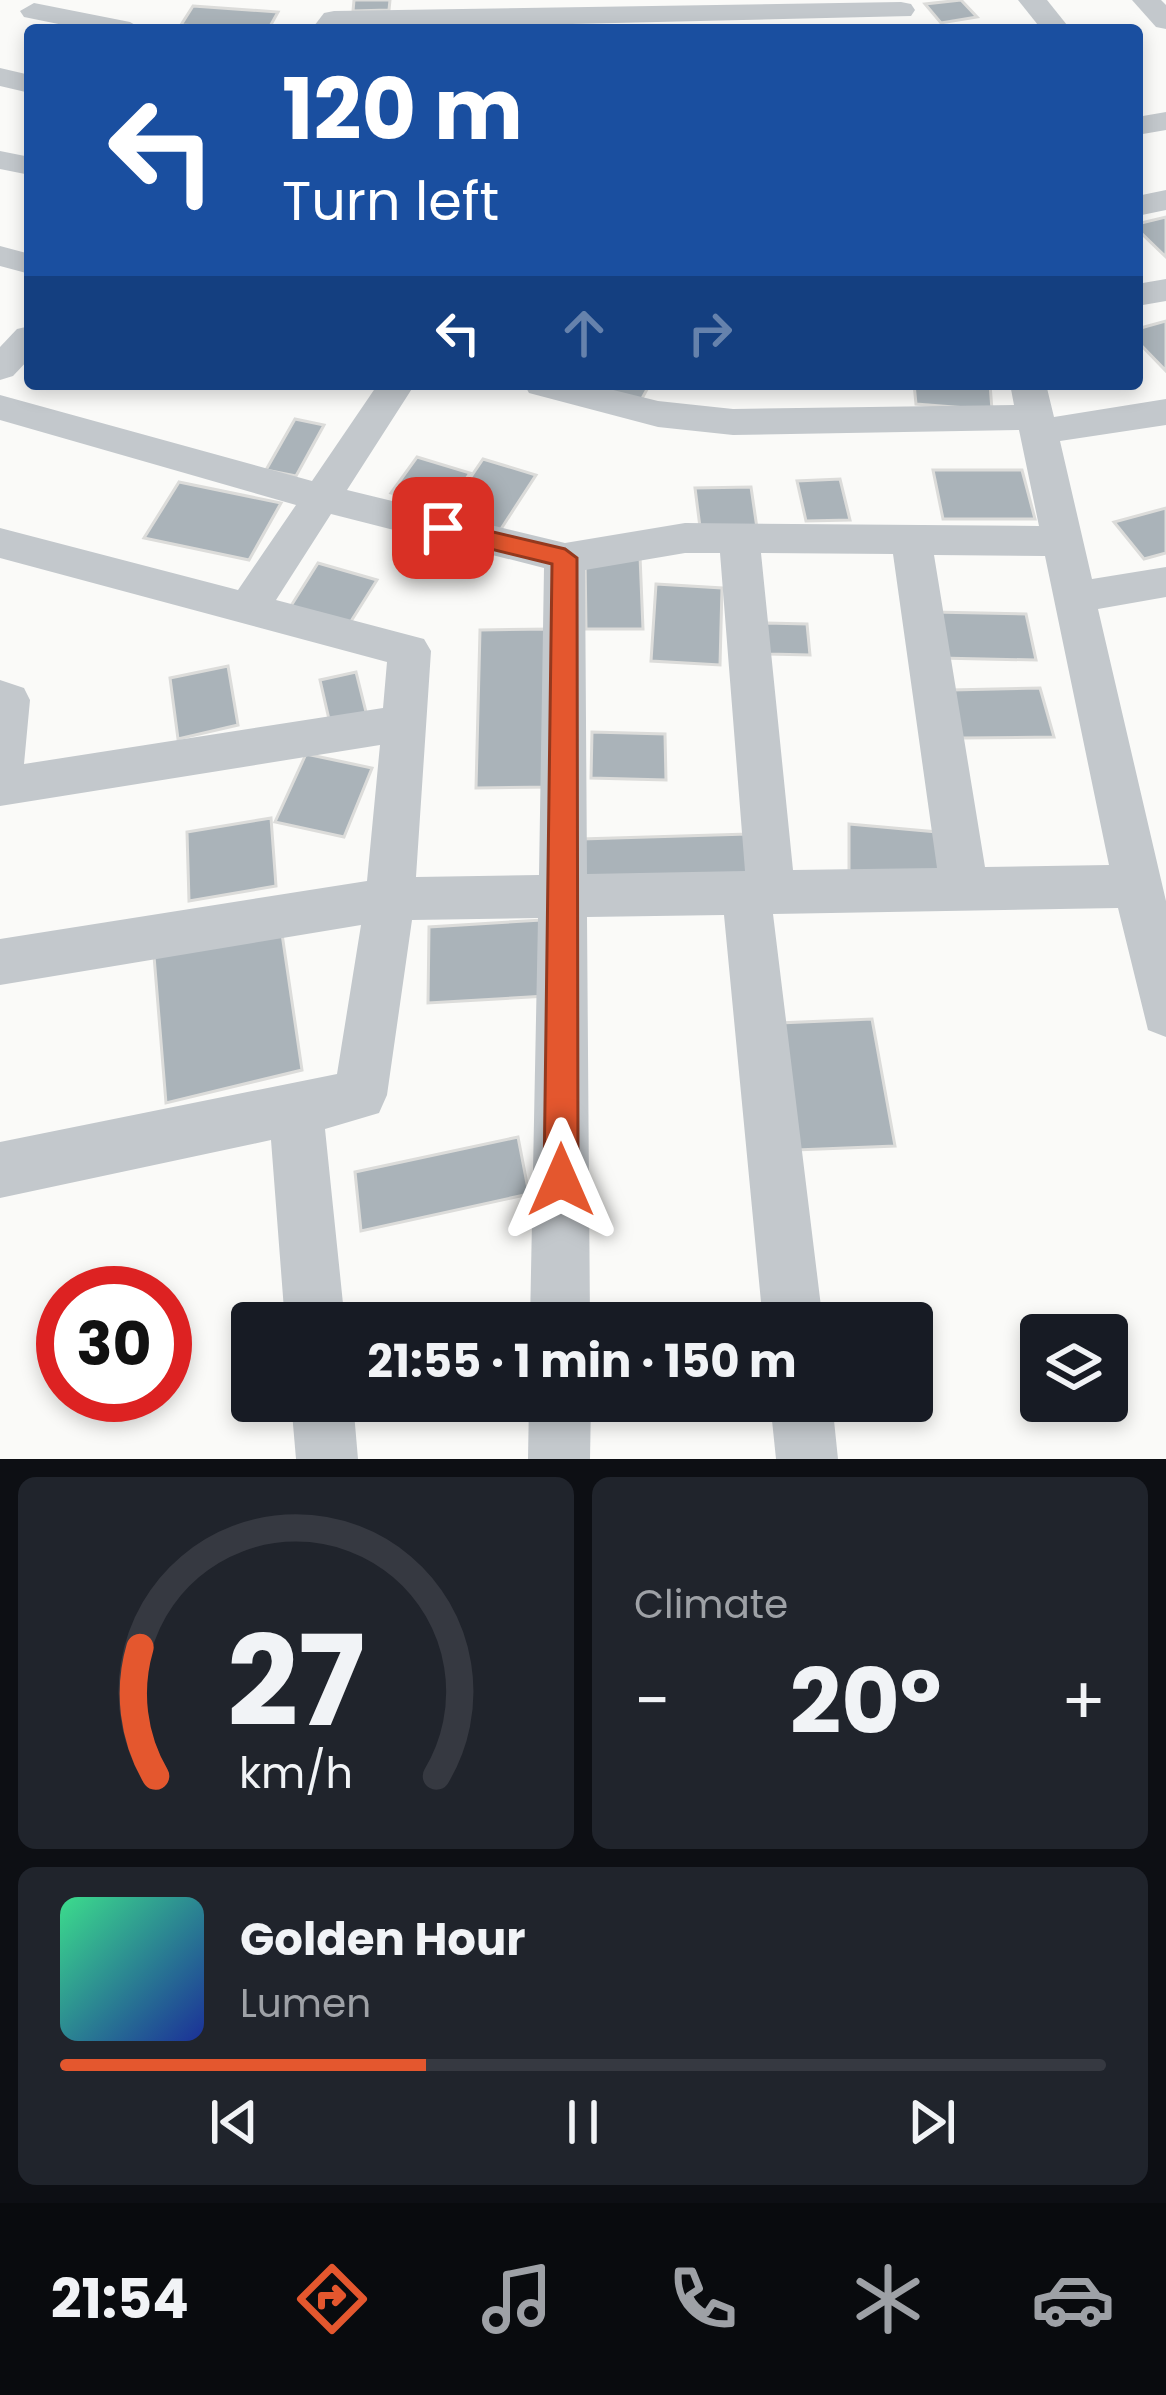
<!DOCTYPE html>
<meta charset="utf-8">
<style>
body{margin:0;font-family:Poppins,sans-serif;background:#20242c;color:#f1f3f6;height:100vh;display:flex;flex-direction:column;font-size:45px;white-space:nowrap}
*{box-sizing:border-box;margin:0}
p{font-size:39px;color:#9ea1a6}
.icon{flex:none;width:66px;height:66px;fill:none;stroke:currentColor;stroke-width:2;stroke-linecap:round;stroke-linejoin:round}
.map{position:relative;height:1459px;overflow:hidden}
.sheet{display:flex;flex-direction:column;gap:18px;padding:18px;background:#0d0f14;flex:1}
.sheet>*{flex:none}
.top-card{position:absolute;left:24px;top:24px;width:1119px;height:366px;border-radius:12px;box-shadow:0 6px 18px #0003;background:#1a4fa0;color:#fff;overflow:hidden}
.fabs{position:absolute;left:1020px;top:1314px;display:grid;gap:24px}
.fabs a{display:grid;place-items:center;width:108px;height:108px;border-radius:12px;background:#171b24;box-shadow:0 6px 18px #0003;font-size:60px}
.speed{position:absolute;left:36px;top:1266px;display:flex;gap:24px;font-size:60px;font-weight:700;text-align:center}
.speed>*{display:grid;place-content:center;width:156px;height:156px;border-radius:50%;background:#171b24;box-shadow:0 6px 18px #0003;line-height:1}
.speed .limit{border:18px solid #d22;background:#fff;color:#111}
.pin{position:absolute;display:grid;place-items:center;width:102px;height:102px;color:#fff;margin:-51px;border-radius:24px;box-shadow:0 6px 18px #0006}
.me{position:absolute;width:132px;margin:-66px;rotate:0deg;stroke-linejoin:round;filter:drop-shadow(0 0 9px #0008)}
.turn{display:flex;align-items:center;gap:42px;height:252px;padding:0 60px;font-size:54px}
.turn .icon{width:156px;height:156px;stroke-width:2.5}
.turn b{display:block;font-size:84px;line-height:102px}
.lanes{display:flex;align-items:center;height:114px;padding:0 60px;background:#0003;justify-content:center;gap:60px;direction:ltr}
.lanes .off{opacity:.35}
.big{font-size:90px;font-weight:700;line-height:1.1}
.sheet .tile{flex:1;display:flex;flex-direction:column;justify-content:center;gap:18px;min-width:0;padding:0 42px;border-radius:18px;background:#20242c}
.sheet .dial{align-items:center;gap:0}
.dial svg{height:312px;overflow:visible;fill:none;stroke:#363941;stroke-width:7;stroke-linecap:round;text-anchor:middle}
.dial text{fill:#f1f3f6;stroke:none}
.song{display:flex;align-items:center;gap:36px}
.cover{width:144px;height:144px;border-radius:18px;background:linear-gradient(135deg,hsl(150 70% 55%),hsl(230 70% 35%))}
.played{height:12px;border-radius:6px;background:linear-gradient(90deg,#e4572e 35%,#363941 35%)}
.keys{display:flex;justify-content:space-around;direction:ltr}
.heat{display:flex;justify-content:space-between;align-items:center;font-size:66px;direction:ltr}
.sheet .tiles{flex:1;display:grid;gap:18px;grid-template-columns:1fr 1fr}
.tile:last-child{grid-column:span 2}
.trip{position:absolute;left:231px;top:1302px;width:702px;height:120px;border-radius:12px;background:#171b24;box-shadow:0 6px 18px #0003;font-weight:700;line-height:120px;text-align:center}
.tabs{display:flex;height:192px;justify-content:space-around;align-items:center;background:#090b0e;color:#9ea1a6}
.tabs .icon{width:84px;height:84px}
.tabs .selected{color:#e4572e}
.tabs b{font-size:54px;color:#f1f3f6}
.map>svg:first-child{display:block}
.building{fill:#aab3b9;stroke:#dcdcda;stroke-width:3}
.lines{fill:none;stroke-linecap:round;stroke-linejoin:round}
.minor{fill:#c3c8cc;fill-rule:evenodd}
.route{fill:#e4572e;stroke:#94391e;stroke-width:3}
</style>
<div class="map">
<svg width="1166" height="1459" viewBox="0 0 1166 1459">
<rect width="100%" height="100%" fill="#fafaf8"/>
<g class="building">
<path d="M 354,0 L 390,0 L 389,10 L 353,11 Z"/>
<path d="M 961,0 L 977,17 L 941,23 L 925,4 Z"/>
<path d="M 193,6 L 278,12 L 268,30 L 181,25 Z"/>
<path d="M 1166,217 L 1166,257 L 1137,229 L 1137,224 Z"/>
<path d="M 1166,321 L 1166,371 L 1137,341 L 1137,329 Z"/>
<path d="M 583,384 L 650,384 L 640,402 Z"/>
<path d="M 914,384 L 990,384 L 992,410 L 916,404 Z"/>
<path d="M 295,419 L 324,425 L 296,476 L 266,470 Z"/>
<path d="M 417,457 L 470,473 L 445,510 L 391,493 Z"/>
<path d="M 483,459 L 536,475 L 499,532 L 445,515 Z"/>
<path d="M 933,470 L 1022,470 L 1035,519 L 943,519 Z"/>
<path d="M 840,479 L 850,520 L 806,521 L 797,481 Z"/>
<path d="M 179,482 L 281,503 L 249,560 L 144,538 Z"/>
<path d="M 751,487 L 758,535 L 701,535 L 695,488 Z"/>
<path d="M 1166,508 L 1166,553 L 1144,559 L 1114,522 Z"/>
<path d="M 585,556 L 640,556 L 643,629 L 586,629 Z"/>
<path d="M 318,563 L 377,580 L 348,626 L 289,609 Z"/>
<path d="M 656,584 L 722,588 L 720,665 L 651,661 Z"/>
<path d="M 932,612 L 1026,614 L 1036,660 L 939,658 Z"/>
<path d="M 766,623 L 807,624 L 810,655 L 768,654 Z"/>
<path d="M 551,629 L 553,787 L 476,788 L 480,630 Z"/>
<path d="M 228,666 L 238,725 L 178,739 L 170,678 Z"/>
<path d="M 356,672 L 368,720 L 331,728 L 320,680 Z"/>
<path d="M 1040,688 L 1054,737 L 962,738 L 951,690 Z"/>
<path d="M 592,732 L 665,734 L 666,780 L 591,778 Z"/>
<path d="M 306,754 L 372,768 L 344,837 L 275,822 Z"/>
<path d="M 271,818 L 276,886 L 189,901 L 187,832 Z"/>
<path d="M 849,824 L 937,832 L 940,886 L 849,877 Z"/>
<path d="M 748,834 L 755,883 L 583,888 L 581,839 Z"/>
<path d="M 542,920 L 546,996 L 428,1003 L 429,927 Z"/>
<path d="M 281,927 L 302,1070 L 166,1103 L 154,956 Z"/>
<path d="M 872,1019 L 895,1146 L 796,1150 L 779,1023 Z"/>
<path d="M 518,1137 L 529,1194 L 361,1231 L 355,1172 Z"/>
</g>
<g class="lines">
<g class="minor">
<path d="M 1018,0 L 1047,0 L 1071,30 L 1042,30 Z"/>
<path d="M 1132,0 L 1161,0 L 1166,5 L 1166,29 L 1156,27 Z"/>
<path d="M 901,2 L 911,4 L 915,10 L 911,16 L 311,30 L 324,13 L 334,11 Z"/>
<path d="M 34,3 L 130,22 L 144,30 L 88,30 L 24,17 L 20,11 Z"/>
<path d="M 0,68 L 30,75 L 30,93 L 0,86 Z"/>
<path d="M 1166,112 L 1166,130 L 1137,135 L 1137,117 Z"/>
<path d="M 0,151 L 30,157 L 30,175 L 0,169 Z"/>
<path d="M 1166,190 L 1166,210 L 1137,216 L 1137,196 Z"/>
<path d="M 0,246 L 30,254 L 30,274 L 0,266 Z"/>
<path d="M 1166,279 L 1166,301 L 1137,306 L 1137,284 Z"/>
<path d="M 30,326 L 30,358 L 13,376 L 0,380 L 0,347 L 17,329 Z"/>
<path d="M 378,384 L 415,384 L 347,490 L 565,543 L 685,523 L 1039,526 L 1019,430 L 733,435 L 658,427 L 529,393 L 524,384 L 589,384 L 658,401 L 733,409 L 1014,405 L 1010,384 L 1046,384 L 1054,417 L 1166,399 L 1166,425 L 1060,441 L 1092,579 L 1166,567 L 1166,597 L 1098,609 L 1166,901 L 1166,1037 L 1148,1030 L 1118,908 L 773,914 L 823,1323 L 763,1323 L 724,915 L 587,917 L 590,1323 L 530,1323 L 538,918 L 412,920 L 387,1095 L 379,1113 L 325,1129 L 345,1323 L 285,1323 L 271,1140 L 0,1198 L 0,1142 L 337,1074 L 361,925 L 0,985 L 0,939 L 367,881 L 380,745 L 0,806 L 0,680 L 24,688 L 30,700 L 24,764 L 383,708 L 387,662 L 0,558 L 0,528 L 238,590 L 296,505 L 0,420 L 0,395 L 312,481 ZM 331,514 L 544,568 L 539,875 L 416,877 L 431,651 L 424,639 L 276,600 ZM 685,553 L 720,553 L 745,871 L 587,874 L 585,570 ZM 761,553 L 893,554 L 937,868 L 793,870 ZM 934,555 L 1045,556 L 1109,865 L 985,867 Z"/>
<path d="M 291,1401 L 353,1401 L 358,1459 L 296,1459 Z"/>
<path d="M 529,1401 L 591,1401 L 590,1459 L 528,1459 Z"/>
<path d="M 770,1401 L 832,1401 L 838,1459 L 776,1459 Z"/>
</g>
</g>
<path class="route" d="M 443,520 L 565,549 L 577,558 L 578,1180 L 573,1192 L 561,1197 L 549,1192 L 544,1180 L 552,564 L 434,535 L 431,528 Z"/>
</svg>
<div class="fabs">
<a><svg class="icon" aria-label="layers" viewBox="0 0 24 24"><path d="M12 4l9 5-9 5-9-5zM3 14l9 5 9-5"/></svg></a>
</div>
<div class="speed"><div class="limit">30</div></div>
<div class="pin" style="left:443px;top:528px;background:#d93025"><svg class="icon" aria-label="arrive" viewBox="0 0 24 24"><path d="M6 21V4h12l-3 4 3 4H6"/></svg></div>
<svg class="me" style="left:561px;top:1180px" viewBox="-20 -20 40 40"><path d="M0-17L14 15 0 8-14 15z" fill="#e4572e" stroke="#fff" stroke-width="4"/></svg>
<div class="trip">21:55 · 1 min · 150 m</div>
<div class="top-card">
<div class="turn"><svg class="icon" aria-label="left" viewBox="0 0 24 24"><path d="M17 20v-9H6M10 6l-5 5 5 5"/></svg><div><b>120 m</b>Turn left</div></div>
<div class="lanes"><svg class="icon" aria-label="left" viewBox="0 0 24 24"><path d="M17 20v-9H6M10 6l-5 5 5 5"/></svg><svg class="icon off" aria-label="ahead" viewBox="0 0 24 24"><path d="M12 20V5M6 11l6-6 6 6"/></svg><svg class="icon off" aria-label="right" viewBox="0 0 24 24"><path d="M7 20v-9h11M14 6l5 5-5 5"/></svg></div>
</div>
</div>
<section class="sheet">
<div class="tiles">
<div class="tile dial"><svg viewBox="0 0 100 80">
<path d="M14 69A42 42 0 1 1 86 69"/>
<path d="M14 69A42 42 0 0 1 10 36" stroke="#e4572e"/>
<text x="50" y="56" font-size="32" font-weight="700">27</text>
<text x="50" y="72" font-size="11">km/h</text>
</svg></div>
<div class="tile"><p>Climate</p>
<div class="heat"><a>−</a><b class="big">20°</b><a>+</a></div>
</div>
<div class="tile">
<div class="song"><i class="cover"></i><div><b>Golden Hour</b><p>Lumen</p></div></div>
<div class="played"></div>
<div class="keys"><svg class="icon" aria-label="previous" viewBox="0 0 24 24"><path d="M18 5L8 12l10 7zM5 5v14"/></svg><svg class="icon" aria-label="pause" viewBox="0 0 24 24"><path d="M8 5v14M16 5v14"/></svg><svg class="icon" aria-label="next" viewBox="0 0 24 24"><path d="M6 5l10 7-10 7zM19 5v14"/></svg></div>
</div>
</div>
</section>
<nav class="tabs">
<b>21:54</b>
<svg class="icon selected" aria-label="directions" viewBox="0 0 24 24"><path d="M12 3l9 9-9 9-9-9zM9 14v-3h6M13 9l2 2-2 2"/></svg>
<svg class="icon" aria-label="music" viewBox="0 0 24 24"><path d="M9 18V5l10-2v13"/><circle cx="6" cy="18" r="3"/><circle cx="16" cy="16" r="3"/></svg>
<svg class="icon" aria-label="phone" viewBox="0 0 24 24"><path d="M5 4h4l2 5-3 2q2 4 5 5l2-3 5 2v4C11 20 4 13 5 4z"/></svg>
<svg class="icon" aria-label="climate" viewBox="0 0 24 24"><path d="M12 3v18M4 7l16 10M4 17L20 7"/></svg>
<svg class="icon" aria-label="car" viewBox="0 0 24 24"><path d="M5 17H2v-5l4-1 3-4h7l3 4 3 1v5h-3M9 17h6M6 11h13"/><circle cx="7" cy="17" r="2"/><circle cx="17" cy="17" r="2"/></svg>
</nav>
